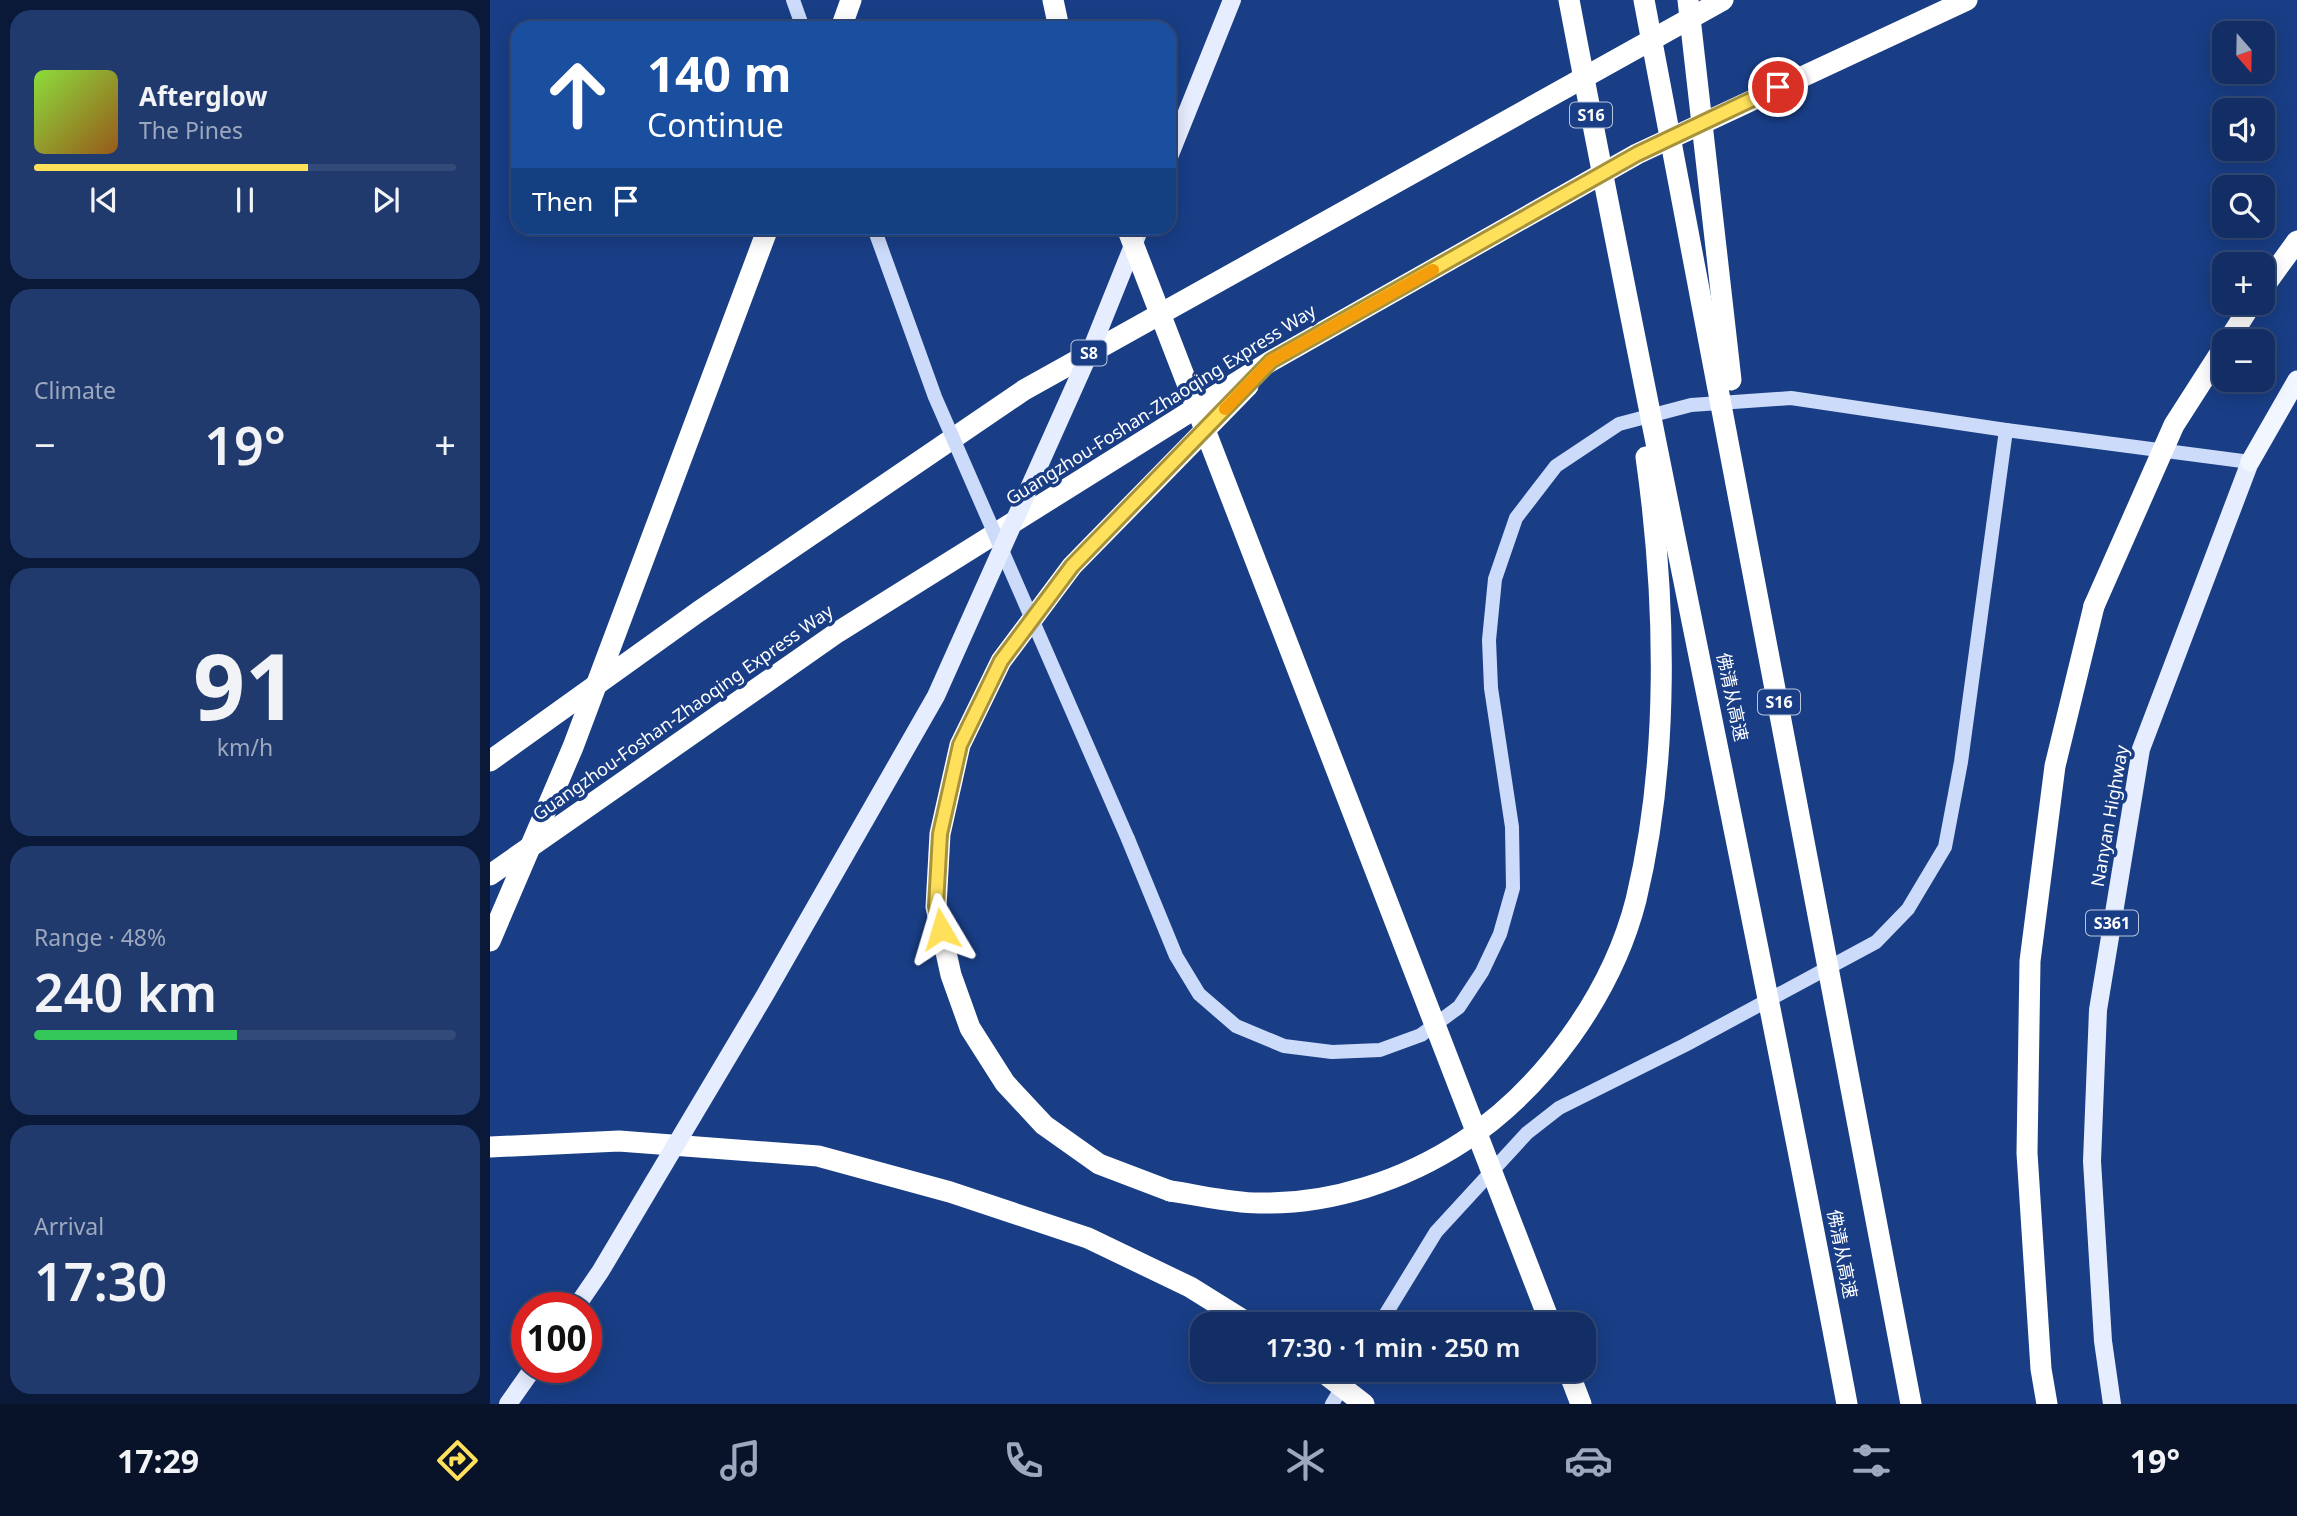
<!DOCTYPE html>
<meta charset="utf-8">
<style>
body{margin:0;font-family:"Noto Sans","Noto Sans SC",sans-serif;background:#203a6d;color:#f1f3f6;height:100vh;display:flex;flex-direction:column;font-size:26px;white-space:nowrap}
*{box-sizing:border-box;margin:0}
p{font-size:23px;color:#9da8bf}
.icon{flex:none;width:38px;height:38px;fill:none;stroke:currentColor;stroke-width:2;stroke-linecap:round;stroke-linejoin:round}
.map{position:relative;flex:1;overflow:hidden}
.panel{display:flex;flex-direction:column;gap:10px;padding:10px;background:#0a1937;width:490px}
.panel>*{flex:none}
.top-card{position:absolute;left:21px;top:21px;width:665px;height:214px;border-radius:21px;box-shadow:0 4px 18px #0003,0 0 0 2px #324a78;background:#1a4fa0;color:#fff;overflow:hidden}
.needle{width:46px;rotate:160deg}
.buttons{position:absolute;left:1722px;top:21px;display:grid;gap:14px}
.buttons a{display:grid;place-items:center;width:63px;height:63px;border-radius:14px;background:#132e64;box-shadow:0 4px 18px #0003,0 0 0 2px #324a78;font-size:35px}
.speed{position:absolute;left:21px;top:1292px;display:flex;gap:14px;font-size:35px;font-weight:700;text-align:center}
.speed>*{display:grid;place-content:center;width:91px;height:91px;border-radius:50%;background:#132e64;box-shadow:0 4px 18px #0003,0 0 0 2px #324a78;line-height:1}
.speed .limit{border:10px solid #d22;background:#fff;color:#111}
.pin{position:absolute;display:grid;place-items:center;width:60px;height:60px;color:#fff;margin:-30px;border:4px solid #fff;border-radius:50%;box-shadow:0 2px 7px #0007}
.me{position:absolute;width:77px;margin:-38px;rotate:353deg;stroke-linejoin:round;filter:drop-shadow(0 0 5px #0008)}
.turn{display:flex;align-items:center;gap:24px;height:147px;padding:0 21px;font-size:32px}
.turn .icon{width:91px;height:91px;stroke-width:2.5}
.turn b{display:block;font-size:49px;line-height:60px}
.then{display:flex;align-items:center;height:66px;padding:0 21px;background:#0003;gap:14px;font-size:26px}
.big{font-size:52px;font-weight:600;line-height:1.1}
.panel .tile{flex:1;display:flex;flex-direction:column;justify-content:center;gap:10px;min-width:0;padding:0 24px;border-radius:21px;background:#203a6d}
.panel .dial{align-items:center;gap:0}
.dial b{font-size:91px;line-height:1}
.song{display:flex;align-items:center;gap:21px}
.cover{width:84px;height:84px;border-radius:10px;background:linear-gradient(135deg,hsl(90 70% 55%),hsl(30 70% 35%))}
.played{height:7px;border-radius:4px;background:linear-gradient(90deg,#ffe05b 65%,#324a78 65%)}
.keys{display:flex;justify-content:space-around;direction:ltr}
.heat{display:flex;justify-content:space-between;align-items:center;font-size:38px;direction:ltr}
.charge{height:10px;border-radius:5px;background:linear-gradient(90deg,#34c759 48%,#324a78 0)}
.trip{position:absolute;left:700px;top:1312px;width:406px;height:70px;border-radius:21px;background:#132e64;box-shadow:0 4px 18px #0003,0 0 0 2px #324a78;font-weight:600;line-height:70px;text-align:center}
.tabs{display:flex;height:112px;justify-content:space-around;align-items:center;background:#081228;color:#9da8bf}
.tabs .icon{width:49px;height:49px}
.tabs .on{color:#ffe05b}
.tabs b{font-size:32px;color:#f1f3f6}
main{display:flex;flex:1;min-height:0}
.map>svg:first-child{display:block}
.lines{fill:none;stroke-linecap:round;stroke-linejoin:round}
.secondary{stroke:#ccdbf9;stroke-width:14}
.primary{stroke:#e5edff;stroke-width:18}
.trunk{stroke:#f2f6ff;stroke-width:19}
.motorway{stroke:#fff;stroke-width:21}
.secondary-bridge{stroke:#ccdbf9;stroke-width:14}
.primary-bridge{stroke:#e5edff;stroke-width:18}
.motorway-bridge{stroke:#fff;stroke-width:21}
.route-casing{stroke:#a6923b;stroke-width:18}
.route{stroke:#ffe05b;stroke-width:12}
.slow{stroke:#f59e0b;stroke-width:12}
.labels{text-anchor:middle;stroke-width:7;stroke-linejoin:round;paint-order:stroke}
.shield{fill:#193e86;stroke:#bac5db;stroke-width:2}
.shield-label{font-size:16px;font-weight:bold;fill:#fff}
.street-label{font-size:18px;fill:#fff;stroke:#193e86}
</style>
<main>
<section class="panel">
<div class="tile">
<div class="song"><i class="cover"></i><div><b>Afterglow</b><p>The Pines</p></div></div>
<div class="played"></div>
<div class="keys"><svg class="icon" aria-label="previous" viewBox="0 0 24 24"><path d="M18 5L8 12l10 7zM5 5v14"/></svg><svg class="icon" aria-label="pause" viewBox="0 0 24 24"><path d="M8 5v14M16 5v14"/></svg><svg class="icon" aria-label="next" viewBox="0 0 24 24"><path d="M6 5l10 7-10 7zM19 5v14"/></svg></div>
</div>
<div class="tile"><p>Climate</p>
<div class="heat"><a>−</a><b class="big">19°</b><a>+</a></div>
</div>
<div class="tile dial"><b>91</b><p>km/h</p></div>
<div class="tile"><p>Range · 48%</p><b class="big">240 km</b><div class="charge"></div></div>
<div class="tile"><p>Arrival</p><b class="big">17:30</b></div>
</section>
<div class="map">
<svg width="1807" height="1404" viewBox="0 0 1807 1404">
<rect width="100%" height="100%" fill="#193e86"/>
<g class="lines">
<g class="secondary">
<path d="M 303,0 L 313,28"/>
<path d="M 638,839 L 686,956 L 709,994 L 746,1026 L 794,1046 L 842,1052 L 890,1050 L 931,1035 L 969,1007 L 992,972 L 1010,934 L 1023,888 L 1022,827 L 1001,688 L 999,640 L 1005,579 L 1026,518 L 1066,466 L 1129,424 L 1201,405 L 1301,398 L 1516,430 L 1760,462"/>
<path d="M 889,1325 L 946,1232 L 1037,1133 L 1069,1108 L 1195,1045 L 1386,942 L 1418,909 L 1455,847 L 1471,762 L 1516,430"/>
<path d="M 842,1404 L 862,1370"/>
</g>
<g class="primary">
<path d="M 679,157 L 742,0"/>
<path d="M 18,1404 L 44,1367"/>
<path d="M 1622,1404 L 1613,1341 L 1602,1161 L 1608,1010 L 1651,749 L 1760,462"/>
</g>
<path class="trunk" d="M 1760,462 L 1807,380"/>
<g class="motorway">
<path d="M 563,0 L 569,28"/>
<path d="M 351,28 L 361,0"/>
<path d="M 1773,288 L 1807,241"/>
<path d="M 1738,341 L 1762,303"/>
<path d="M 0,761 L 208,612 L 534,390 L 1233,0"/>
<path d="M 0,875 L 348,632 L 781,361 L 1147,154 L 1477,0"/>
<path d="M 0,1147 L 129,1141 L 328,1156 L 460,1192 L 598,1238 L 700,1287 L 761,1325"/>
<path d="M 680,1191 L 609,1164 L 554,1125 L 515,1083 L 480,1028 L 461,975 L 446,907 L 450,834 L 470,745 L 511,661 L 582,566 L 758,386"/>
<path d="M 1078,1370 L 1091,1404"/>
<path d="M 1557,1404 L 1551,1369 L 1537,1153 L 1540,961 L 1565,766 L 1604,606"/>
</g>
<path class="secondary-bridge" d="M 384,228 L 445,397 L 638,839"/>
<path class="primary-bridge" d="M 86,1307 L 110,1272 L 275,995 L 446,696 L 603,345 L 650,228"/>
<g class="motorway-bridge">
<path d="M 1079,0 C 1168,469 1269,935 1357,1404"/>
<path d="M 1154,0 L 1421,1404"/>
<path d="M 1198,0 L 1241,380"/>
<path d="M 637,228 L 1061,1325"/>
<path d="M 1604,606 L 1684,425 L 1734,347"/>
<path d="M 0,941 L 83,747 L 278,228"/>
<path d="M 680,1191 C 709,1195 740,1203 769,1203 C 840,1205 915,1180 974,1141 C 1054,1088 1122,994 1146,900 C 1180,760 1176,598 1156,457"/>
<path d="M 830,1370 L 874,1404"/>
</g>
</g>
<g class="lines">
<g class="route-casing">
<path id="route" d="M 451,929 L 446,906 L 450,834 L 470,745 L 511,661 L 582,566 L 781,361 L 1147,154 L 1288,87"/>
</g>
<use href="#route" class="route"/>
<path class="slow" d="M 735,409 L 781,361 L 943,270"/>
</g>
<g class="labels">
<g class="shield">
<rect x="1080" y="102.5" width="42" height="25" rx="5"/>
<rect x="581.5" y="340.5" width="35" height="25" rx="5"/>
<rect x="1268" y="689.5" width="42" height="25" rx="5"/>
<rect x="1596" y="910.5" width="52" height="25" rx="5"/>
</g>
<g class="shield-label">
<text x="1101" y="121">S16</text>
<text x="599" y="359">S8</text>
<text x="1289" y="708">S16</text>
<text x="1622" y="929">S361</text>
</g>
<g class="street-label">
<text transform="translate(671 405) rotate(-32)" y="6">Guangzhou-Foshan-Zhaoqing Express Way</text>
<text transform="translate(1242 697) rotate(78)" y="6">佛清从高速</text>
<text transform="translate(193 713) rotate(-35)" y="6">Guangzhou-Foshan-Zhaoqing Express Way</text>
<text transform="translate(1620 816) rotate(-80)" y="6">Nanyan Highway</text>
<text transform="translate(1352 1254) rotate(79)" y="6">佛清从高速</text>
</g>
</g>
</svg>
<div class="buttons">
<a><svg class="needle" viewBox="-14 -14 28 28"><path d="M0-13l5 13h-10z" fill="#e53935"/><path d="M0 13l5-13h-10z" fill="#9da8bf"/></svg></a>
<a><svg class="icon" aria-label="sound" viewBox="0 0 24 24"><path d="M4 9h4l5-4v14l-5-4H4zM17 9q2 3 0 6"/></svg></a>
<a><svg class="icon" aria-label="search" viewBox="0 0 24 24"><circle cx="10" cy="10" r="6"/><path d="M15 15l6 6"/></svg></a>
<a>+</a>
<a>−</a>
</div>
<div class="speed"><div class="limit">100</div></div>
<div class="pin" style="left:1288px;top:87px;background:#d93025"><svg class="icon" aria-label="arrive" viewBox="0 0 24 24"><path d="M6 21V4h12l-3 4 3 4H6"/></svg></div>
<svg class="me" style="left:451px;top:929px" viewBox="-20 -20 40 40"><path d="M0-17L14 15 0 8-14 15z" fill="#ffe05b" stroke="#fff" stroke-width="4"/></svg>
<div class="trip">17:30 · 1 min · 250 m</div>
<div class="top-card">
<div class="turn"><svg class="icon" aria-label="ahead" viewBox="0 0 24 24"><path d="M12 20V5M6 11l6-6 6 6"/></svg><div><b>140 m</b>Continue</div></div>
<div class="then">Then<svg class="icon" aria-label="arrive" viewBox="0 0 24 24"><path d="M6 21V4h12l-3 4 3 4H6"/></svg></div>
</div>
</div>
</main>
<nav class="tabs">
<b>17:29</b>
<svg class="icon on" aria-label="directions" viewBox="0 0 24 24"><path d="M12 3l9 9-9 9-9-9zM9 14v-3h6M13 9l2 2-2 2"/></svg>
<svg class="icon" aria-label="music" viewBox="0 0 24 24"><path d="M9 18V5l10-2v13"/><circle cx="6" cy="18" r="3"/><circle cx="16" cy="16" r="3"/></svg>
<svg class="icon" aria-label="phone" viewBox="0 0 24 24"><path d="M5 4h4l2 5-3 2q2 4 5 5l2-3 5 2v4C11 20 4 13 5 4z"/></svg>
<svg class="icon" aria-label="climate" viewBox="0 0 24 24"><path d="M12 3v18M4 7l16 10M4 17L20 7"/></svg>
<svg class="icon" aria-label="car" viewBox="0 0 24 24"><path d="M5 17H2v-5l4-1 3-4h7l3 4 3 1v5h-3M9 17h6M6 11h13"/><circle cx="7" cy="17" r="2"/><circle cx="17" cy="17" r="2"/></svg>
<svg class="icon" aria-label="filters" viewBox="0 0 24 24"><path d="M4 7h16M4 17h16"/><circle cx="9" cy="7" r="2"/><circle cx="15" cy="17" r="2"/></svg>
<b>19°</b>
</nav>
